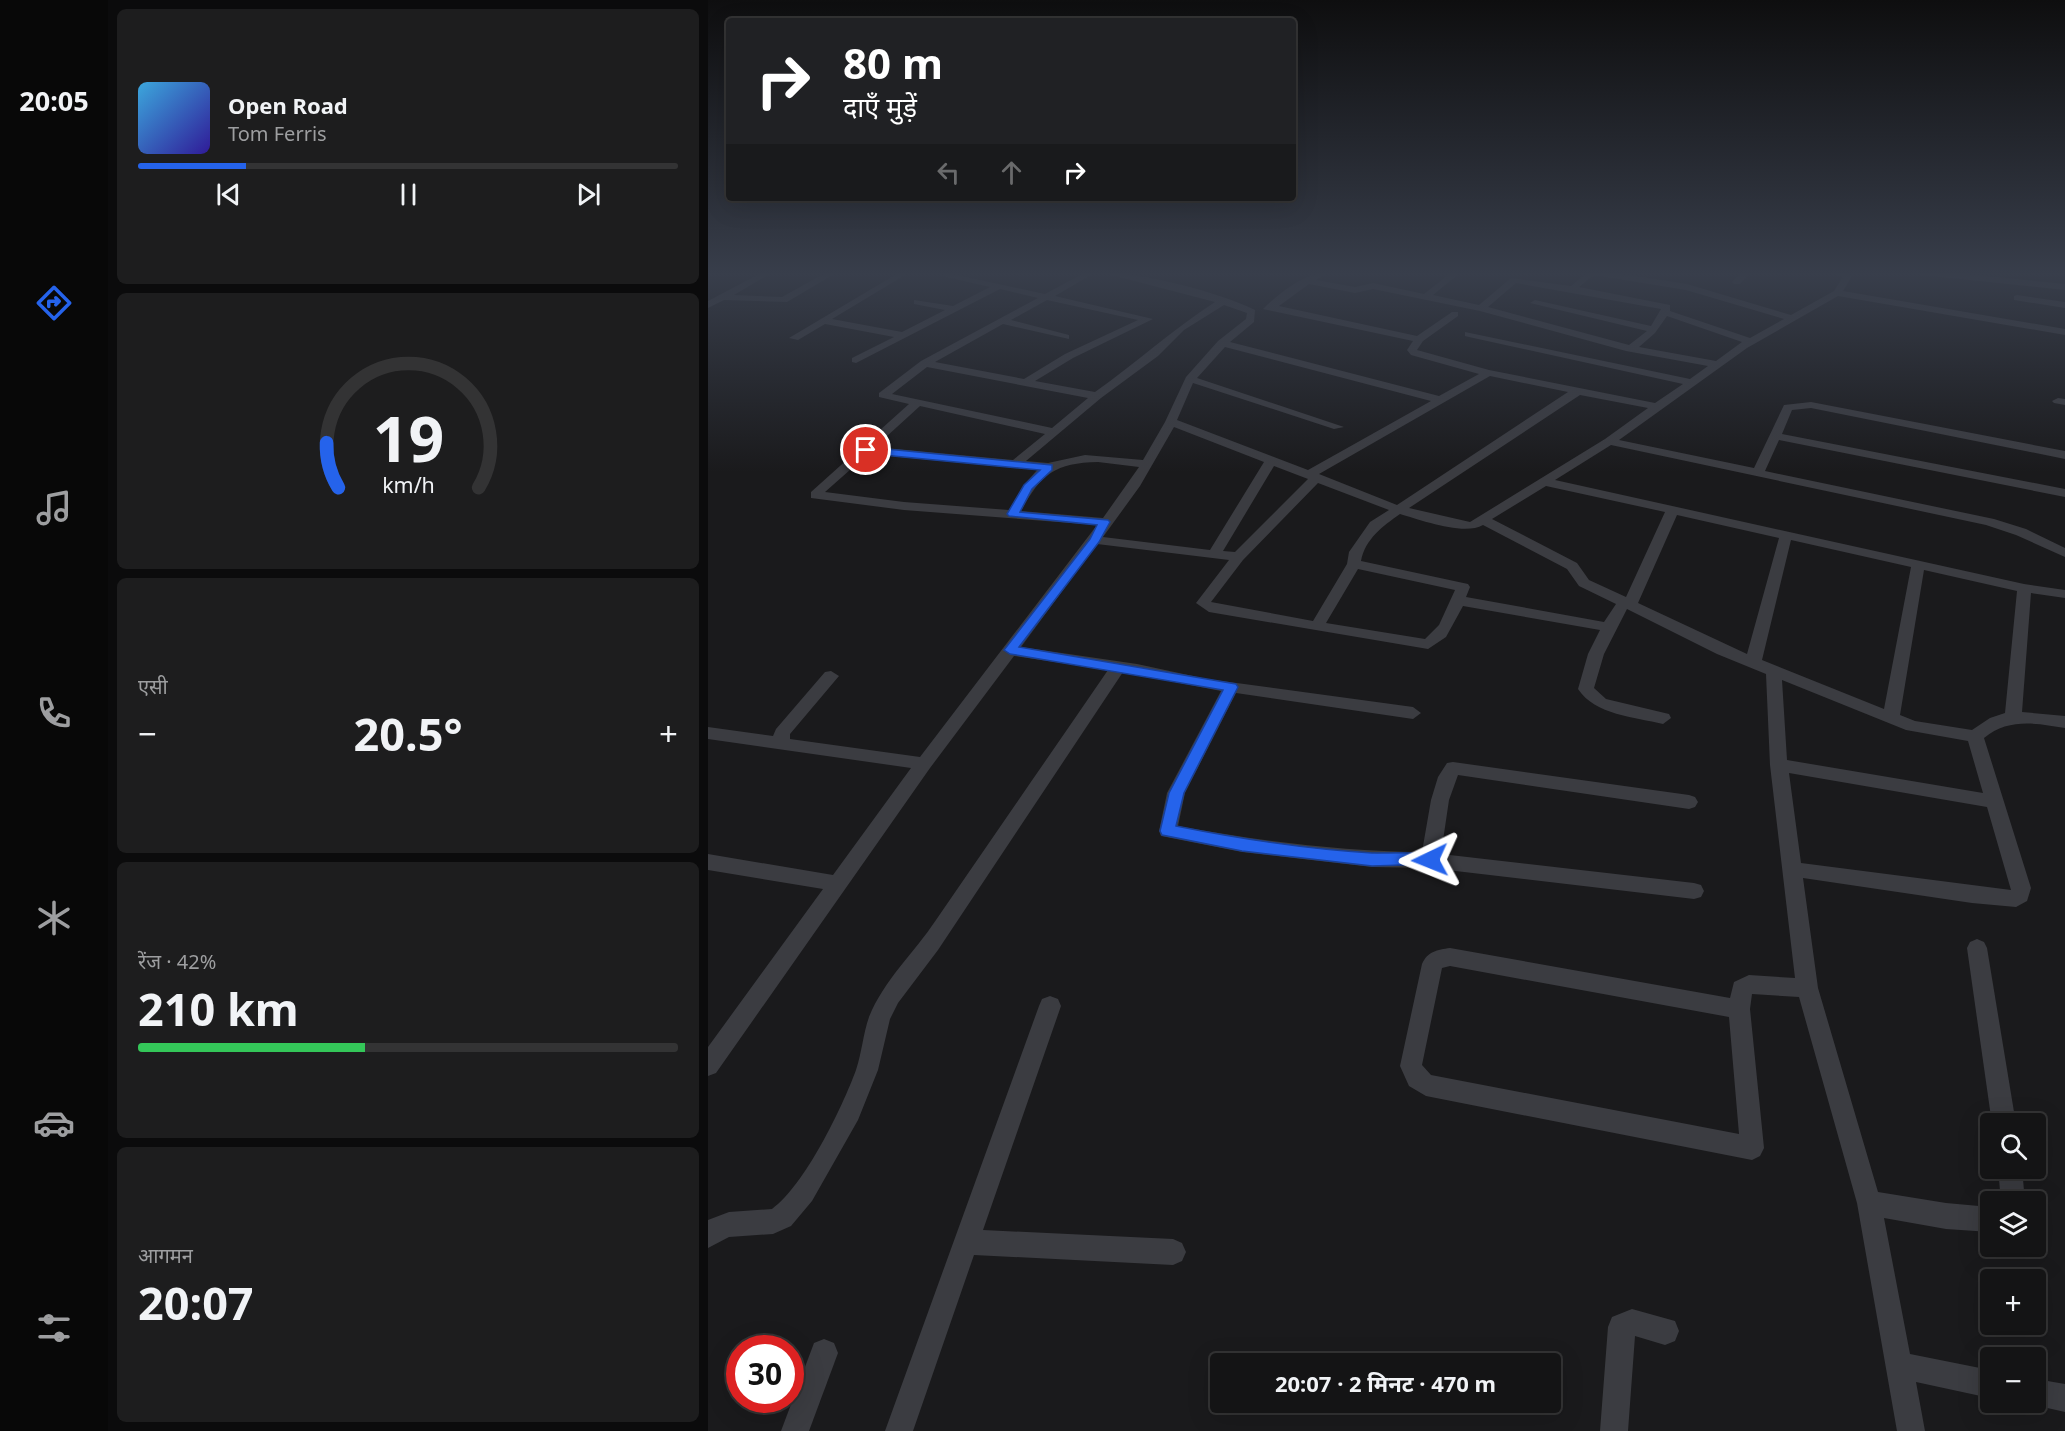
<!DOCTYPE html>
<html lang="hi">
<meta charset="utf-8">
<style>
body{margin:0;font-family:"Noto Sans","Noto Sans Devanagari",sans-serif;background:#1d1d1e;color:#f1f3f6;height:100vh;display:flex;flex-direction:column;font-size:22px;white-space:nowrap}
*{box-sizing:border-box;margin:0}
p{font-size:20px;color:#9d9ea0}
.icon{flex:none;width:33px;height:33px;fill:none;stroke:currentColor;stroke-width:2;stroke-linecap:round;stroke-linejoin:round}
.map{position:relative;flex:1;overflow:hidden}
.details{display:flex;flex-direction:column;gap:9px;padding:9px;background:#0b0b0c;width:600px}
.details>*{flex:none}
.hud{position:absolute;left:18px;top:18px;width:570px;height:183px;border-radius:6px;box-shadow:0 6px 24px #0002,0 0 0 2px #333334;background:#202124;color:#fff;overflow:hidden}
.controls{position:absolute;left:1272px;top:1113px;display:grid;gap:12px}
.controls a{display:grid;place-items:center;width:66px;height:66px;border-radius:6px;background:#141415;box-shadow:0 6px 24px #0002,0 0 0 2px #333334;font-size:30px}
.speed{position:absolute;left:18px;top:1335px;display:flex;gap:12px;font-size:30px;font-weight:700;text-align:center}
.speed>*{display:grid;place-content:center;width:78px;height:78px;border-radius:50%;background:#141415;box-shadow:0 6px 24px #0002,0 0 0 2px #333334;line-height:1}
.speed .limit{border:9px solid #d22;background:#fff;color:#111}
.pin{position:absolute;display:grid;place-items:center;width:51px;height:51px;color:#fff;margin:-26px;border:3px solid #fff;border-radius:50%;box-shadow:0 2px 6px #0007}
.me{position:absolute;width:66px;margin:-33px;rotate:268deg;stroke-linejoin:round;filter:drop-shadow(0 0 4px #0008)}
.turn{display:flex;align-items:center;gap:21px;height:126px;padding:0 18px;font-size:27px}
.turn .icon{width:78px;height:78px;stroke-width:2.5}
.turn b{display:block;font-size:42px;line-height:51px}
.lanes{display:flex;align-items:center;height:57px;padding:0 18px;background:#0003;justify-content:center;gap:30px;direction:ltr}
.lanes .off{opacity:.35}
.big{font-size:45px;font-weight:700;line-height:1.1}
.details .widget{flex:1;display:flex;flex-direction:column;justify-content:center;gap:9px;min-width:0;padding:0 21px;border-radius:9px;background:#1d1d1e}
.details .dial{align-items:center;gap:0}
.dial svg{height:156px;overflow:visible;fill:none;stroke:#333334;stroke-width:7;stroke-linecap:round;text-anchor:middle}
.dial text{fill:#f1f3f6;stroke:none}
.song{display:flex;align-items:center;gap:18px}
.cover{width:72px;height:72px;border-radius:9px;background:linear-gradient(135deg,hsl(200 70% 55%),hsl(250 70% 35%))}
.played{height:6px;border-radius:3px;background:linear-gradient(90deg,#2563eb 20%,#333334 20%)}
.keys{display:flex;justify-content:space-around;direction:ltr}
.heat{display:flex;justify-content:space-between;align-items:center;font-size:33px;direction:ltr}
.charge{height:9px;border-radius:4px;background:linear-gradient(90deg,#34c759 42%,#333334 0)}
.trip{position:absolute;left:502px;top:1353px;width:351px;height:60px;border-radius:6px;background:#141415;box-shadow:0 6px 24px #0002,0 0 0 2px #333334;font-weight:700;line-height:60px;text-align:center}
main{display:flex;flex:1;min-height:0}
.dock{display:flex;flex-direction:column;width:108px;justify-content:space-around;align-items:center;background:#080808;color:#9d9ea0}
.dock .icon{width:42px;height:42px}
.dock .on{color:#2563eb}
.dock b{font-size:27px;color:#f1f3f6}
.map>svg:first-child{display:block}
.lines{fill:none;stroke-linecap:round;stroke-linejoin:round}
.minor{fill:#3b3c41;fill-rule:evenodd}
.route{fill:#2563eb;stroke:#184099;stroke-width:1.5}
</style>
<main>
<nav class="dock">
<b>20:05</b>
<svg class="icon on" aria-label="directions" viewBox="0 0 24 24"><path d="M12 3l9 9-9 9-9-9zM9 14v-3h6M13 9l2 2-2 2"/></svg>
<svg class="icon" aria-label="music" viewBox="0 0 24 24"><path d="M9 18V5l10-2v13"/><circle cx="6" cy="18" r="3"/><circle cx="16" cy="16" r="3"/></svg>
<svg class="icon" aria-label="phone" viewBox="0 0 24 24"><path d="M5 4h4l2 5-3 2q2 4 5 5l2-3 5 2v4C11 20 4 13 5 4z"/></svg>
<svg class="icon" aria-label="climate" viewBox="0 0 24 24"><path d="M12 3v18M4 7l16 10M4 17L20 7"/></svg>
<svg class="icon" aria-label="car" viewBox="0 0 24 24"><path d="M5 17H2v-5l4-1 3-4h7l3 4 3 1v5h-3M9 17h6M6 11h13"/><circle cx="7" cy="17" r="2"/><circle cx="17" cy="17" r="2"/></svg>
<svg class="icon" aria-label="filters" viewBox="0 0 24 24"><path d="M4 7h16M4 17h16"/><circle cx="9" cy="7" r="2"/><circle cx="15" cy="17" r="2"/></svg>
</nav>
<section class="details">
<div class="widget">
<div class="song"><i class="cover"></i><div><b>Open Road</b><p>Tom Ferris</p></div></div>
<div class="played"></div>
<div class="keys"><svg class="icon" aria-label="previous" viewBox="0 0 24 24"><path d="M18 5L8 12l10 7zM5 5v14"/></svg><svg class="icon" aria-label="pause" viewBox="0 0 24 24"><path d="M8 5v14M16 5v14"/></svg><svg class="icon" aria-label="next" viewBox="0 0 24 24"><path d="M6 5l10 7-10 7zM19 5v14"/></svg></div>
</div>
<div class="widget dial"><svg viewBox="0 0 100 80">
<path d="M14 69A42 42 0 1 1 86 69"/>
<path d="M14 69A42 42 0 0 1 8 46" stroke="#2563eb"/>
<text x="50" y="56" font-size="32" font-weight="700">19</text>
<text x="50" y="72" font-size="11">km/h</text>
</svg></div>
<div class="widget"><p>एसी</p>
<div class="heat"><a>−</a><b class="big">20.5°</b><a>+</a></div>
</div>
<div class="widget"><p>रेंज · 42%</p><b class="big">210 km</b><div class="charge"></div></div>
<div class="widget"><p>आगमन</p><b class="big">20:07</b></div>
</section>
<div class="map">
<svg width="1357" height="1431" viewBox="0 0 1357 1431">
<rect width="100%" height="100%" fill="#1a1a1c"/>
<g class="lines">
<g class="minor">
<path d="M 55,272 L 65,272 L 26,295 L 74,297 L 119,272 L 128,273 L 79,302 L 16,300 L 0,308 L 0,301 Z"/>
<path d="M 192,272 L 202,272 L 124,319 L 194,332 L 237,310 L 206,304 L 206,300 L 245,306 L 282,287 L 234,276 L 235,272 L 337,294 L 378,272 L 388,272 L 347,296 L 445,319 L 365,358 L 327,381 L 387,392 C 428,363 465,329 507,302 L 392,272 C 432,272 511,292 547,310 L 546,322 L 522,342 L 731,396 L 771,374 L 703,355 L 699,350 L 705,341 L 555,309 C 571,293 599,271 622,272 L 608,280 L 647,287 L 665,283 L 716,294 L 744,272 L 753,272 L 725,295 L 771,305 L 803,278 L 863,286 L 880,272 L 902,272 L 979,284 L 1083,315 L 1126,291 L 1135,277 L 1123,272 L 1136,272 L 1144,276 L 1135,291 L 1357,329 L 1357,335 L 1130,296 L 1039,348 L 911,440 L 1046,468 L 1076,405 L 1103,402 L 1357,451 L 1357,459 L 1103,408 L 1084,410 L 1074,434 L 1357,489 L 1357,497 L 1071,440 L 1057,471 L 1286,519 L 1318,529 L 1357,548 L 1357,557 L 1308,535 L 1278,525 L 903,445 L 847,480 L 1316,584 L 1357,590 L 1357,598 L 1323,593 L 1314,712 L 1357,716 L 1357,728 C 1328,723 1300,718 1276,738 L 1323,888 L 1319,901 L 1308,907 L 1264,903 L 1095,878 L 1110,988 L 1170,1192 L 1238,1203 L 1282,1207 L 1282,1232 L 1238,1229 L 1176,1218 L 1202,1354 L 1282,1370 L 1282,1398 L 1208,1382 L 1217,1431 L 1189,1431 L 1149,1203 L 1091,997 L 1044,994 L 1042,1009 L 1056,1148 L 1052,1156 L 1044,1160 L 718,1096 L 701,1086 L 692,1066 L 714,964 C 720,951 729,950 742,948 L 1022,998 L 1026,982 L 1041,975 L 1087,978 L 1062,765 L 1058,674 L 1009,654 L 919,609 L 896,654 L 886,688 L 898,699 L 961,714 L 963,718 L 955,724 C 927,717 887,715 870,689 L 880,654 L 892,630 L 755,606 L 738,637 L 720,649 L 501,612 L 488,603 L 521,560 L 389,544 L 313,647 L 429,664 L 499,679 L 705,707 L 713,713 L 705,719 L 528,693 L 477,793 L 470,826 C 551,841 632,851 714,852 L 723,800 L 730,777 L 739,763 L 745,762 L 981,795 L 987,797 L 990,802 L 987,807 L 981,809 L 750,775 L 741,800 L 733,854 L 986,883 L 993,885 L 996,891 L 993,897 L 986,899 L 722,868 L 664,867 L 534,852 L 453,836 L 451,831 L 459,793 L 513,691 L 415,672 L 230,950 L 190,1003 L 182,1019 L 170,1070 L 150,1120 L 104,1201 L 83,1226 L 65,1234 L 21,1237 L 0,1248 L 0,1220 L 21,1212 L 64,1209 C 97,1185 134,1108 148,1070 C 154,1052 155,1034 161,1017 C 176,980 206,953 228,920 C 285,837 343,753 400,670 L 306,656 L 222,768 L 8,1073 L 0,1076 L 0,1047 L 115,889 L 0,870 L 0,854 L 125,875 L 203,768 L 0,739 L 0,727 L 65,736 L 68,729 L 117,672 L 123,671 L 131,676 L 82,734 L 82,739 L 212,757 L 389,525 L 196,510 L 103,498 L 103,492 L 201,404 L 171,397 L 171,393 L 213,361 L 330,298 L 292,289 L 148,363 L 144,362 L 144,358 L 186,337 L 117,324 L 90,340 L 81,338 ZM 892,276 L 978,290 L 1076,319 L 1042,338 L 962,311 L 962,305 L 871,287 L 883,277 ZM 808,283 L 953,309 L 943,326 L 827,300 L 822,303 L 939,331 L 921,345 L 780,307 ZM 601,284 L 647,293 L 665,289 L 772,311 L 918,351 L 1000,366 L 982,379 L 757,332 L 757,336 L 761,337 L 975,384 L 947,403 L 781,370 L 709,350 L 715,341 L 750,316 L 750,312 L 744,312 L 709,336 L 571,306 ZM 339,300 L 430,320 L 357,354 L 316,379 L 227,362 L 295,324 L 361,339 L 361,335 L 303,320 ZM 516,305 L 539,313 L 538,319 L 510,341 L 478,377 L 457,422 L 435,460 L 377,455 L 340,463 L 318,461 L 393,398 L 450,356 L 476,330 ZM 959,316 L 1034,342 L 1008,361 L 931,347 L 947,333 ZM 517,347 L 723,401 L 600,470 L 469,420 L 485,383 L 626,429 L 636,427 L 489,378 ZM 219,367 L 380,398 L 344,428 L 184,394 ZM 782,376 L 860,392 L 689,505 L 611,474 ZM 872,395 L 940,408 L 897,439 L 762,522 L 701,508 ZM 212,406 L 337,434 L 305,460 L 167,447 ZM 466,427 L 556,462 L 502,550 L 395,537 L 432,486 ZM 160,454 L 329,470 L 316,485 L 301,510 L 196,502 L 117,492 ZM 390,462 L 431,467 L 395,518 L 313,511 C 333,474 347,463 390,462 ZM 566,466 L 600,479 L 527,552 L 515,551 ZM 610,483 L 681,510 L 662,522 L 641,552 L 639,564 L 605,621 L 503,602 L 535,560 ZM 838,486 L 957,512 L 918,597 L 881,580 L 869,563 L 784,519 ZM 692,514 C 713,520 756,536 775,525 L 859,569 L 871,586 L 908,604 L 896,622 L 758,597 L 762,587 L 760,584 L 653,561 C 657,539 675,526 692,514 ZM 969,515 L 1071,538 L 1039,654 L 930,603 ZM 1083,540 L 1203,567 L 1176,709 L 1054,660 ZM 650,569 L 747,590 L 731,625 L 717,639 L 618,623 ZM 1216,570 L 1309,591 L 1297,713 L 1282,718 L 1264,730 L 1207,721 L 1192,715 ZM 1074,680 L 1198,730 L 1260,741 L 1275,793 L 1079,760 ZM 1081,773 L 1279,807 L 1303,890 L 1093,863 ZM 742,966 L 1021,1017 L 1031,1134 L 723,1075 L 714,1065 L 734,968 Z"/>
<path d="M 1034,272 L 1043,272 L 1032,284 L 1026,284 L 1024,282 Z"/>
<path d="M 1210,272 L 1238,272 L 1357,284 L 1357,290 L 1214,275 Z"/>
<path d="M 1309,295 L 1357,302 L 1357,308 L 1306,300 L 1306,296 Z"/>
<path d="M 1350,398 L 1357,399 L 1357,405 L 1346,403 L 1344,401 Z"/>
<path d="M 1269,939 L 1276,942 L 1279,948 L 1308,1124 L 1284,1124 L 1259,948 L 1262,942 Z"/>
<path d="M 342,996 L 350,999 L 353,1006 L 275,1230 L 465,1239 L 474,1243 L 478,1252 L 474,1261 L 465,1265 L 266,1255 L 205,1431 L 177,1431 L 331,1006 L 334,999 Z"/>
<path d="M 1290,1168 L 1314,1168 L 1317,1202 L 1293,1202 Z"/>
<path d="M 924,1309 L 967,1321 L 971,1331 L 967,1341 L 957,1345 L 927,1336 L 920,1431 L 892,1431 L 900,1327 L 904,1317 Z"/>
<path d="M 116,1339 L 126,1343 L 130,1353 L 101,1431 L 73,1431 L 106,1343 Z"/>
<path d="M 1328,1379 L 1357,1384 L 1357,1412 L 1318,1403 L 1328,1402 Z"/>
</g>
</g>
<linearGradient id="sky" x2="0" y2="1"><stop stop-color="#0e0e0f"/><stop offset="0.58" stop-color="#383e4b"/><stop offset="1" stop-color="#383e4b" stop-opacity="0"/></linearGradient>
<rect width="1357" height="472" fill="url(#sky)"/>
<path class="route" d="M 158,447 L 344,465 L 344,470 L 324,489 L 312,512 L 400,520 L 402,522 L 391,542 L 311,647 L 528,684 L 530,687 L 476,793 L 468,826 C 533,839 598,849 664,853 C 678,854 724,849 730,860 L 728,864 L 664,866 L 534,851 L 454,835 L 452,831 L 461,793 L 515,690 L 302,654 L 296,650 L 382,539 L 389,525 L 301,516 L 299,514 L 316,485 L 332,470 L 154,453 L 153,450 Z"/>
</svg>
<div class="controls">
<a><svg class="icon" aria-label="search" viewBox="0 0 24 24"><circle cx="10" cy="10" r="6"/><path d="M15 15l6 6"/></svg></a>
<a><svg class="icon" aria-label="layers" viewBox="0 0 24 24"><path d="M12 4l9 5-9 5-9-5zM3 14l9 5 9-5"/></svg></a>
<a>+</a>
<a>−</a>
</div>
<div class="speed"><div class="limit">30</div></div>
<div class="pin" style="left:158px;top:450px;background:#d93025"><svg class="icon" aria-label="arrive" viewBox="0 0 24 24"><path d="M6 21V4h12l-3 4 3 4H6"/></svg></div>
<svg class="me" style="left:722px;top:860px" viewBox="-20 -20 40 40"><path d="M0-17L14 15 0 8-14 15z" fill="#2563eb" stroke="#fff" stroke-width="4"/></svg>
<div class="trip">20:07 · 2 मिनट · 470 m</div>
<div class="hud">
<div class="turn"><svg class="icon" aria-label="right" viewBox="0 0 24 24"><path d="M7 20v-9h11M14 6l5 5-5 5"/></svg><div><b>80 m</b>दाएँ मुड़ें</div></div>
<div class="lanes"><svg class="icon off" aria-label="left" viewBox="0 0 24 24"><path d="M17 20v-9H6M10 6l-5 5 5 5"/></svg><svg class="icon off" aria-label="ahead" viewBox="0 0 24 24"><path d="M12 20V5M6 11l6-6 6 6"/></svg><svg class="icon" aria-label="right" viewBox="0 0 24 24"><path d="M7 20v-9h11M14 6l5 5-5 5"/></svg></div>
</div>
</div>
</main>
